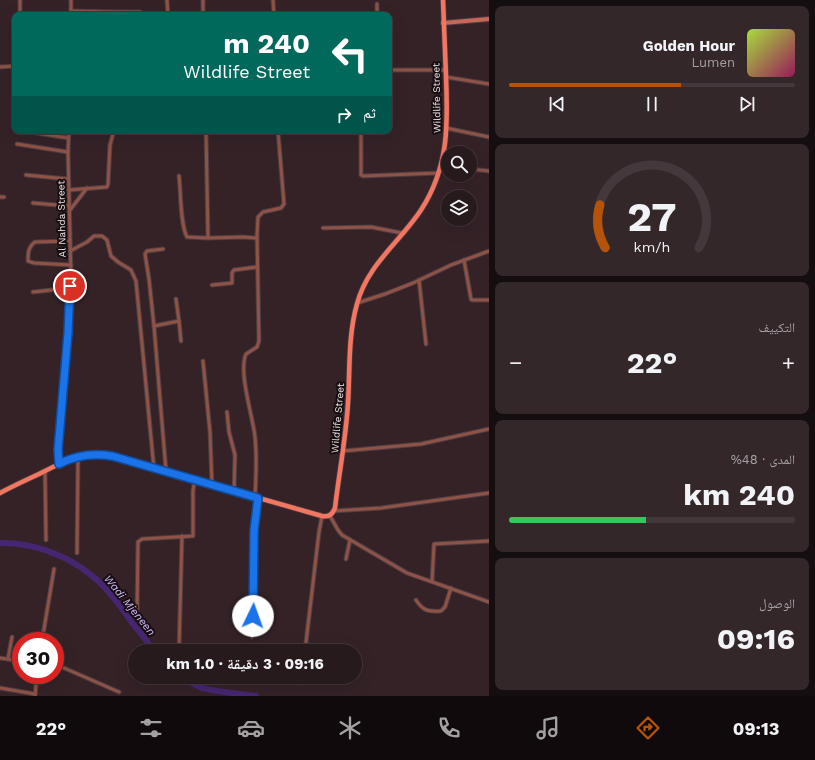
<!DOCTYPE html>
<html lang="ar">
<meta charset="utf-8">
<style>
body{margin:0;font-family:"Work Sans","Noto Naskh Arabic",sans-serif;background:#33272a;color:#f1f3f6;direction:rtl;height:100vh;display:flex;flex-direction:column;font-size:15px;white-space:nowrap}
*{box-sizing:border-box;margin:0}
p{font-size:13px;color:#a4a1a4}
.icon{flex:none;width:22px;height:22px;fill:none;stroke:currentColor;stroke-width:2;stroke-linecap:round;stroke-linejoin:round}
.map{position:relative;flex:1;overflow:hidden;direction:ltr}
.panel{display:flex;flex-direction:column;gap:6px;padding:6px;background:#150e10;width:326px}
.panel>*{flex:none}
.hud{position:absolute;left:12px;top:12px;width:380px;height:122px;border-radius:8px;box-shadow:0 4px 16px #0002,0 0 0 1px #43383b;direction:rtl;background:#00695c;color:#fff;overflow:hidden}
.buttons{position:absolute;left:441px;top:146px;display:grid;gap:8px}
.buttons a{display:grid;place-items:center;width:36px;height:36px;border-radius:50%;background:#271a1d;box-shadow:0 4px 16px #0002,0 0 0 1px #43383b;font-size:20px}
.speed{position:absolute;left:12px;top:632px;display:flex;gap:8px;font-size:20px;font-weight:700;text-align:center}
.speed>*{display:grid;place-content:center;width:52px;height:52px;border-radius:50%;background:#271a1d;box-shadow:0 4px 16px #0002,0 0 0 1px #43383b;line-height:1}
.speed .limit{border:6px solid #d22;background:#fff;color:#111}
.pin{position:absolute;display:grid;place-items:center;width:34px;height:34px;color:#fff;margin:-17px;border:2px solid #fff;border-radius:50%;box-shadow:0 1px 4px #0007}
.me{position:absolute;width:44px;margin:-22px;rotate:3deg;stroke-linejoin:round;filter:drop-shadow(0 0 3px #0008)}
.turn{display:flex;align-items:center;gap:14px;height:84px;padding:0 16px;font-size:18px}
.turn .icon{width:52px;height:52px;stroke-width:2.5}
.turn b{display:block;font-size:28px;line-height:34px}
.then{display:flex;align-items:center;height:38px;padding:0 16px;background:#0003;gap:8px;font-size:15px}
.big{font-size:30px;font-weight:700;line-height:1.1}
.panel .tile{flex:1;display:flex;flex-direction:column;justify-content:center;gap:6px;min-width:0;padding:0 14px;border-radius:8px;background:#33272a}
.panel .dial{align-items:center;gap:0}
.dial svg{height:104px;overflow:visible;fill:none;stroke:#43383b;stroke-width:7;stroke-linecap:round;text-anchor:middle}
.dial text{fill:#f1f3f6;stroke:none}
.song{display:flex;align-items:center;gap:12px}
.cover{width:48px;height:48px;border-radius:6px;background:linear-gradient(135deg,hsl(80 70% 55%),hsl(330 70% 35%))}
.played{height:4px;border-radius:2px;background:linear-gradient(90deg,#b45309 60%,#43383b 60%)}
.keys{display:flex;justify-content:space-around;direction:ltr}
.heat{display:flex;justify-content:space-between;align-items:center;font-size:22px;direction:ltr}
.charge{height:6px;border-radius:3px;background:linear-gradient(90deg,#34c759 48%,#43383b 0)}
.trip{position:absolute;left:128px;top:644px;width:234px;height:40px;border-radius:20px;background:#271a1d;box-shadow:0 4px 16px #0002,0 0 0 1px #43383b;font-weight:700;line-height:40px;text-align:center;direction:rtl}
.dock{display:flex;height:64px;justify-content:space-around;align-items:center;background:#100a0c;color:#a4a1a4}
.dock .icon{width:28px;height:28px}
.dock .active{color:#b45309}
.dock b{font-size:18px;color:#f1f3f6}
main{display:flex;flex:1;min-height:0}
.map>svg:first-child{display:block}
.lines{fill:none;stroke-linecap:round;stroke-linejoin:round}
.river{stroke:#462672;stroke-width:6}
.minor-casing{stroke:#4e3d42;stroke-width:5}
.secondary-casing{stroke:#4e3d42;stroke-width:6}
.primary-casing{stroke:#4e3d42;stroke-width:6}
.minor{stroke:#8e5246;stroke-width:3}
.secondary{stroke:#c76756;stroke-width:4}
.primary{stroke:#f37661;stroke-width:4.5}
.route-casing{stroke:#114b97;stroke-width:10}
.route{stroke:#1a73e8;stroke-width:7}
.labels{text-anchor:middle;stroke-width:4;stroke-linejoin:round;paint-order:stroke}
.street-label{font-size:10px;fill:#f0e3e6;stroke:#160e10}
.water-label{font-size:11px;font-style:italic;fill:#d0bafc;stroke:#160e10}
</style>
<main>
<section class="panel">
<div class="tile">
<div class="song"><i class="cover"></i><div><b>Golden Hour</b><p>Lumen</p></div></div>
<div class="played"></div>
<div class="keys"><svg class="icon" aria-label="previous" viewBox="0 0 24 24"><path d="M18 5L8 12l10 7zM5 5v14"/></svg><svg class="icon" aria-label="pause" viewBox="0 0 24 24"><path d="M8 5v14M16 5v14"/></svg><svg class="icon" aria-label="next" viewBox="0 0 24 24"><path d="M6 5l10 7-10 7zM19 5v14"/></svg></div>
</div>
<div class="tile dial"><svg viewBox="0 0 100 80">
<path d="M14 69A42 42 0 1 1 86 69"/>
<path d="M14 69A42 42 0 0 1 10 36" stroke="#b45309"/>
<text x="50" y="56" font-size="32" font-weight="700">27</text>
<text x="50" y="72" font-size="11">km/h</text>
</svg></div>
<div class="tile"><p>التكييف</p>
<div class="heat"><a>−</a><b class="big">22°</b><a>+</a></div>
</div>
<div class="tile"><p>المدى · 48%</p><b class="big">240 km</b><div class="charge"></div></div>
<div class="tile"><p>الوصول</p><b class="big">09:16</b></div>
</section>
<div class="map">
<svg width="489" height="696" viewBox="0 0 489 696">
<rect width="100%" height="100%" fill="#342227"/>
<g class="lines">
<g class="river">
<path d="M 0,543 C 31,542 67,555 91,575 C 108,588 121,607 133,624 C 140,633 148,641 153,651"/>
<path d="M 179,677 L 202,688 L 217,691 L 256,696"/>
</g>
<g class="minor-casing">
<g id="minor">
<path d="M 71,0 L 71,15"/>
<path d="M 167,0 L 168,15"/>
<path d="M 203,0 L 203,15"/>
<path d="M 273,0 L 274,15"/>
<path d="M 377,4 L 377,15"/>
<path d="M 71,11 L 118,12 L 118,15"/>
<path d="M 118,12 L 140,12"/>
<path d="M 20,15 L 20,0"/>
<path d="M 0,67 L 15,66"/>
<path d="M 389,70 L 445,70"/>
<path d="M 446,77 L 489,84"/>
<path d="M 446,128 L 489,137"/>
<path d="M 24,131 L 68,138"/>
<path d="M 206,131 L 208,238"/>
<path d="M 361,131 L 361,175 L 363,176 L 438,173"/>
<path d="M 17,144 L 68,152"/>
<path d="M 440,167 L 448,168"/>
<path d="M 470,169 L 489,171"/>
<path d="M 26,175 L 68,179"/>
<path d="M 179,176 C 181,192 180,224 187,237 L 208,238 L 243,237 L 257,238"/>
<path d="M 69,190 L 107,187 L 108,184 L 110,145 L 113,134 L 107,131"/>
<path d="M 0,197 L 4,197"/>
<path d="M 33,203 L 69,206"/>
<path d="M 70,210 L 87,188"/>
<path d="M 323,228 L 371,227 L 402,233"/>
<path d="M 70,241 L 35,242 C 28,247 28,253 28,261 L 34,263 L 71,265"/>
<path d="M 163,249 L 147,251 L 145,254 L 149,279 L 154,326 L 166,471"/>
<path d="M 70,251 L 87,242 L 94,236 L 102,236 L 107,240 L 111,256 L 118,262 L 131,270 L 136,281 L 154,469"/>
<path d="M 464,260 L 471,299 L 472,300 L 489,300"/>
<path d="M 419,280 L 426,344"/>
<path d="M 212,285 L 232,283 L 232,273 L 234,270 L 257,267"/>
<path d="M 33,292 L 70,288"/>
<path d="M 176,299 L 179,321"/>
<path d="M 357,303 L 385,294 L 413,283 L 451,265 L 489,251"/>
<path d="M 154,326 L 179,321 L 181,341"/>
<path d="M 203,361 L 210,432 L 212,485"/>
<path d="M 227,412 L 229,432 L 235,455 L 234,491"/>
<path d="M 343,451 L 421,444 L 489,429"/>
<path d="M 59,464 L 58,450 L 68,325 L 71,277 L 68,152 L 69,131"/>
<path d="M 45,471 L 46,540"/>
<path d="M 255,497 C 256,479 257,455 255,437 C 253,417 238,372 246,354 L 257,347 L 259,341 L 257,235 L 258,217 L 263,212 L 281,208 L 284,204 L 278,131"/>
<path d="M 333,511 L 381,508 L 489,493"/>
<path d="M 330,516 L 338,530 L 342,535 L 407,573 L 489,602"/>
<path d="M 77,553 L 78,457"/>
<path d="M 346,559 L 350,540"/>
<path d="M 432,582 L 434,544 L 489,541"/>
<path d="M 416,600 C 423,611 429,612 441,611 L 445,607 L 451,588"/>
<path d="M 143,622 L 137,613 L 138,542 L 142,539 L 193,536 L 193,490 L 195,480"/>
<path d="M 252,637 L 255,569 L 255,531 L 258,498"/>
<path d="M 42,641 L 54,569"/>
<path d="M 179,651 L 182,536"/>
<path d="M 305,651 L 319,532 L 322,516"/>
<path d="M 0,658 L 21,661"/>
<path d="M 8,659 L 12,637"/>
<path d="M 55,664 L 119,692"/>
<path d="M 302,683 L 302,677"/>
<path d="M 0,688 L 35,694"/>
<path d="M 35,696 L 37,675"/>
</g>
</g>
<g class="secondary-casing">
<path id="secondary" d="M 443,23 L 489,19"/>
</g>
<g class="primary-casing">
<path id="primary" d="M 0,493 C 13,486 26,480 39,474 C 69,459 85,449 119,458 L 322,516 C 329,517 332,515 335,508 C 339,473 346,438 348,403 C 350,370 348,335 357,304 C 367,265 400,242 421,210 C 449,167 448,124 446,76 C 445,50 444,25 443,0"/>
</g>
<use href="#minor" class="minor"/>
<use href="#secondary" class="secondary"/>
<use href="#primary" class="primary"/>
</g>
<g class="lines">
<g class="route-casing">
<path id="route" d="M 70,286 L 68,333 L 58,450 L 59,464 C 76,455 93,453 112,456 L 258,498 L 254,531 L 253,616"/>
</g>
<use href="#route" class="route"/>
</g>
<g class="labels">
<g class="street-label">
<text transform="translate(436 98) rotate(-91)" y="4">Wildlife Street</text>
<text transform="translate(61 219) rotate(-91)" y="4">Al Nahda Street</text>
<text transform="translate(337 418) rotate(-85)" y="4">Wildlife Street</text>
</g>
<g class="water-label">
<text transform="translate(130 605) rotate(51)" y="4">Wadi Mjeneen</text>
</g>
</g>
</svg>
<div class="buttons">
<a><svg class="icon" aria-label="search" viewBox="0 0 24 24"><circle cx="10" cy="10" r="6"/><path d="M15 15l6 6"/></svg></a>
<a><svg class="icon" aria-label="layers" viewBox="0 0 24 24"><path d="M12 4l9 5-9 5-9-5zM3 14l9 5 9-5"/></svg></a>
</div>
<div class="speed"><div class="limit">30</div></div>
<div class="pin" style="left:70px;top:286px;background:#d93025"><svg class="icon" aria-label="arrive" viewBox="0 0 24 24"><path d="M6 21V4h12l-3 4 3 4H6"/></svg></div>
<svg class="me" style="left:253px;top:616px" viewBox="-20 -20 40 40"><circle r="19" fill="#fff"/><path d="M0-13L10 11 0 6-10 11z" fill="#1a73e8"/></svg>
<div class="trip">09:16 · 3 دقيقة · 1.0 km</div>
<div class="hud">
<div class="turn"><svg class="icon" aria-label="left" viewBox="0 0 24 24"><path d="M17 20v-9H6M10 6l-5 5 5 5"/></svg><div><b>240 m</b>Wildlife Street</div></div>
<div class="then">ثم<svg class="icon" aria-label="right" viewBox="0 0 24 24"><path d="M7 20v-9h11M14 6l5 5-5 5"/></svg></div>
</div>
</div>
</main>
<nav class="dock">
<b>09:13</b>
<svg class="icon active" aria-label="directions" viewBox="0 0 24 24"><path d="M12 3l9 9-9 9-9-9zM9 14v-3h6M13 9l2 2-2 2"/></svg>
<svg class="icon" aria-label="music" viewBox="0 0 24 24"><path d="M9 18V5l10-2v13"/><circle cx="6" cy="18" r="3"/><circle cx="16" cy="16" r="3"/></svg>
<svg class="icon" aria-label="phone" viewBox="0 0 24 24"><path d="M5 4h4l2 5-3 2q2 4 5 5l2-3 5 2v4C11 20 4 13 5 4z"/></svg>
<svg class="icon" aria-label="climate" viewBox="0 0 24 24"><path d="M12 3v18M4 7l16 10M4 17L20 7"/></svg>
<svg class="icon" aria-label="car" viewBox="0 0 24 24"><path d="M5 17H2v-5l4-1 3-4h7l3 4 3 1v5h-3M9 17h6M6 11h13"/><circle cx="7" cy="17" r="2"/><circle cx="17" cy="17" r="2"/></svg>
<svg class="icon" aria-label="filters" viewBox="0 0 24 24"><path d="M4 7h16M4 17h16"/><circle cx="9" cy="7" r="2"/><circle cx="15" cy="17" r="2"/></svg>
<b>22°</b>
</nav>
